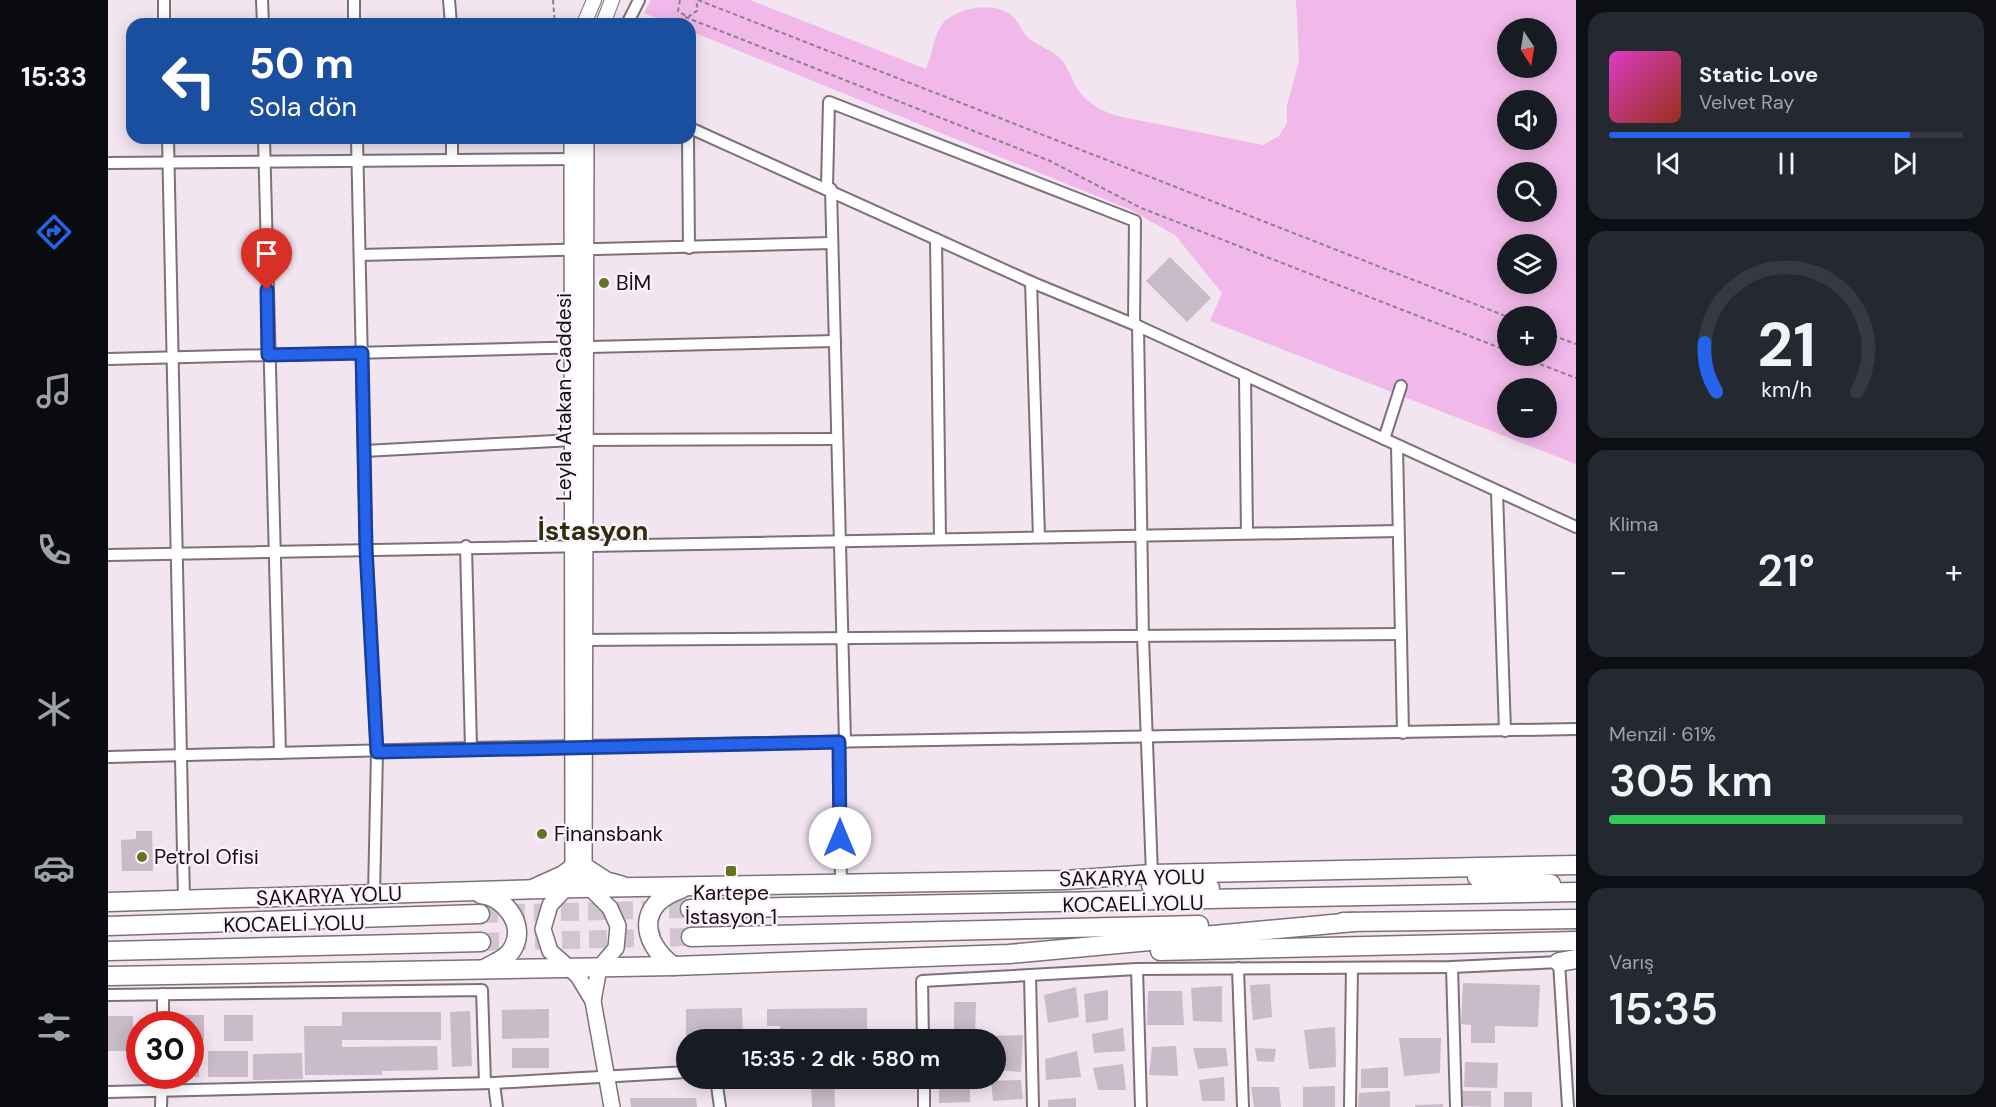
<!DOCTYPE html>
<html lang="tr">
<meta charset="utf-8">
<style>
body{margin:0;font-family:"DM Sans",sans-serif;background:#242831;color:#f1f3f6;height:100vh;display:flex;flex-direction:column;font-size:22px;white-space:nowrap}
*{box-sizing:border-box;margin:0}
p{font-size:20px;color:#9ea1a6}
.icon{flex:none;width:33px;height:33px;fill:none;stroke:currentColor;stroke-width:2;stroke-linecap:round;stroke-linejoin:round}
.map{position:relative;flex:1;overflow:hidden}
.panel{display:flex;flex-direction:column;gap:12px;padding:12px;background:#0d0f14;width:420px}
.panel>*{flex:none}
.guide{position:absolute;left:18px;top:18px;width:570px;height:126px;border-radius:18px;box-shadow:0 3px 15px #0003;background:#1a4fa0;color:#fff;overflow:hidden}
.needle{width:39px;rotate:168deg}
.buttons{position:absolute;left:1389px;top:18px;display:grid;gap:12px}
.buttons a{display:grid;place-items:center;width:60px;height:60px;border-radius:50%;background:#171b24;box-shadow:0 3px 15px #0003;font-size:30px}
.speed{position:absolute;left:18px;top:1011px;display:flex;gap:12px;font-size:30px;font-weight:700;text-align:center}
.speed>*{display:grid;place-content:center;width:78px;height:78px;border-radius:50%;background:#171b24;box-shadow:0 3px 15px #0003;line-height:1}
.speed .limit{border:9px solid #d22;background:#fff;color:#111}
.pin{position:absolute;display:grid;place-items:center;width:51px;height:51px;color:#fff;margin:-62px -26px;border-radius:50% 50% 50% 0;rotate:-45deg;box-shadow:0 0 6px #0007}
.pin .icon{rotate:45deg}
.me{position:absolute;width:66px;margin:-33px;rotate:0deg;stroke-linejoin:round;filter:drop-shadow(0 0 4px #0008)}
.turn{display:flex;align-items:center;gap:21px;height:126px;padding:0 24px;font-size:27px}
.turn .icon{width:78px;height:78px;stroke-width:2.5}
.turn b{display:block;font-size:42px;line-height:51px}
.big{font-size:45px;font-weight:600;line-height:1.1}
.panel .widget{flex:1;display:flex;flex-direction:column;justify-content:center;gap:9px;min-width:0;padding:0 21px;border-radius:18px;background:#242831}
.panel .dial{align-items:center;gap:0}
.dial svg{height:156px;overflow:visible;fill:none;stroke:#363941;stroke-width:7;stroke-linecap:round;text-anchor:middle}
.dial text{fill:#f1f3f6;stroke:none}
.song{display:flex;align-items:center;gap:18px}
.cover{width:72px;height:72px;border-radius:9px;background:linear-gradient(135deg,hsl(310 70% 55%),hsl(10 70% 35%))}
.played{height:6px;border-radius:3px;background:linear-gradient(90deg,#2563eb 85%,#363941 85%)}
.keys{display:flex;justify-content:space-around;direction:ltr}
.heat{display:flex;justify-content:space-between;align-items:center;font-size:33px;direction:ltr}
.charge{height:9px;border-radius:4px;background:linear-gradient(90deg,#34c759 61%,#363941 0)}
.trip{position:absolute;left:568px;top:1029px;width:330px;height:60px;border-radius:30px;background:#171b24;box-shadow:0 3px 15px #0003;font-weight:600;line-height:60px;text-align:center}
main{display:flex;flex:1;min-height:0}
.tabs{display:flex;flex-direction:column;width:108px;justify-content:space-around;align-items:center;background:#090b0e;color:#9ea1a6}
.tabs .icon{width:42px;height:42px}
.tabs .on{color:#2563eb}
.tabs b{font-size:27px;color:#f1f3f6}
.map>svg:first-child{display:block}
.green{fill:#f1b8ea;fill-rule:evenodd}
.building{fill:#c9bbc7}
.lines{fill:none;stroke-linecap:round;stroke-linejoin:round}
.trunk-tunnel{stroke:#d1c5cf;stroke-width:18;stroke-dasharray:18 9;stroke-linecap:butt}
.minor-casing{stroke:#7c707b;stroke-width:14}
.tertiary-casing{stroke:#7c707b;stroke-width:16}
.secondary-casing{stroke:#7c707b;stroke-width:18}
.trunk-casing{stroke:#7c707b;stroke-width:21}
.path{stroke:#8a8189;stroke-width:2;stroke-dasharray:4.5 3;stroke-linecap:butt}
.minor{stroke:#fff;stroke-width:10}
.tertiary{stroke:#fff;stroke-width:14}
.secondary{stroke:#fff;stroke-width:15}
.trunk{stroke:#fff;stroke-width:18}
.route-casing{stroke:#184099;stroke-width:15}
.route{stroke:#2563eb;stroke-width:10}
.poi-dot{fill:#627422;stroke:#fef3fc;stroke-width:2}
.labels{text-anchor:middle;stroke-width:4.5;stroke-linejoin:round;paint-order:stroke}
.poi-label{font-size:21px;fill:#140f13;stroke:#fef3fc;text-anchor:start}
.street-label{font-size:21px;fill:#140f13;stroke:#fef3fc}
.district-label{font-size:27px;font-weight:bold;fill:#29320b;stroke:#fef3fc}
</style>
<main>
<nav class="tabs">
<b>15:33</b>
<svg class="icon on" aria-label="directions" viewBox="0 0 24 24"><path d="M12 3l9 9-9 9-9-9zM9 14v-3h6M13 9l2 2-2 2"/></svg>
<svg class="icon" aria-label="music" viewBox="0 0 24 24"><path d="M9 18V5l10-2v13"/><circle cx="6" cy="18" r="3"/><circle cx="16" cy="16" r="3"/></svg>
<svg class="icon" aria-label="phone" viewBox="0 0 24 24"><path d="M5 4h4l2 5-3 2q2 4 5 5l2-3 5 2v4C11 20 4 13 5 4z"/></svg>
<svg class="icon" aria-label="climate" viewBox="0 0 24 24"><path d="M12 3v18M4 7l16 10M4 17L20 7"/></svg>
<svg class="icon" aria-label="car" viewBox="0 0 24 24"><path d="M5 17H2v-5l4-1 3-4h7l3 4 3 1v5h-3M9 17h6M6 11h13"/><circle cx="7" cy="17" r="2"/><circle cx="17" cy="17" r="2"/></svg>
<svg class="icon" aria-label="filters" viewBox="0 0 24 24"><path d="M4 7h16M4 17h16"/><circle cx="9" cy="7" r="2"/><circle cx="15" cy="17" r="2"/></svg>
</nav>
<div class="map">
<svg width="1468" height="1107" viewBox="0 0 1468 1107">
<rect width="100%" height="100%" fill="#f2e5f0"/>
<path class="green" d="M 543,0 L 642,0 L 818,69 C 824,56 826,33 836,22 C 853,6 891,0 907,19 C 913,26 915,34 923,40 C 934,48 948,51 956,63 C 964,75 966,88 977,98 C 986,107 998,112 1009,116 L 1155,145 L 1171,136 L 1179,123 L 1179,105 L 1191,61 L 1188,0 L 1468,0 L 1468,464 L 1102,321 L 1114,293 L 1067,235 L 1023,210 L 582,31 L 582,24 L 564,24 L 536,13 ZM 1400,28 L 1438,28 L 1438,68 L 1400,68 ZM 1400,100 L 1438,100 L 1438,140 L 1400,140 ZM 1400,172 L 1438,172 L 1438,212 L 1400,212 ZM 1400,244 L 1438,244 L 1438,284 L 1400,284 ZM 1400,316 L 1438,316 L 1438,356 L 1400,356 ZM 1400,388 L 1438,388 L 1438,428 L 1400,428 Z"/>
<g class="building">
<path d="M 1062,257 L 1103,298 L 1079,322 L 1038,281 Z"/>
<path d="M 28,831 L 44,831 L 45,871 L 14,871 L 13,840 L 28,839 Z"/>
<path d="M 1355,983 L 1432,985 L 1430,1027 L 1387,1026 L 1387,1043 L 1363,1043 L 1363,1025 L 1353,1024 Z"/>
<path d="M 1162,984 L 1164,1017 L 1145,1020 L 1142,985 Z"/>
<path d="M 1114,986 L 1114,1022 L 1085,1021 L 1083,988 Z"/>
<path d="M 968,987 L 971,1017 L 940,1023 L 936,995 Z"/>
<path d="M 1000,990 L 1000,1020 L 978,1023 L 976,994 Z"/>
<path d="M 1040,991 L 1074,991 L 1076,1025 L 1039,1025 Z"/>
<path d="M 846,1002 L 868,1002 L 867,1040 L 846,1040 Z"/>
<path d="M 634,1008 L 635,1040 L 578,1040 L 578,1009 Z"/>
<path d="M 759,1008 L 759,1040 L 672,1040 L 672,1026 L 659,1026 L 659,1009 Z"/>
<path d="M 441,1009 L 441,1038 L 394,1039 L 394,1010 Z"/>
<path d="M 362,1011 L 364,1066 L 344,1067 L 342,1012 Z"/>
<path d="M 234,1012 L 333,1012 L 333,1040 L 234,1040 L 234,1047 L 329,1046 L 330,1070 L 274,1071 L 274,1075 L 197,1075 L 196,1026 L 234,1026 Z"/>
<path d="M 70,1015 L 96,1015 L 96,1040 L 82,1040 L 82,1024 L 70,1024 Z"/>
<rect x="116" y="1015" width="29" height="26"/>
<rect x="0" y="1016" width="25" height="35"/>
<path d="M 1227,1027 L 1228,1067 L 1201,1069 L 1196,1030 Z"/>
<path d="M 1015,1028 L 1017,1051 L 986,1053 L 984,1034 Z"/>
<path d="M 915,1035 L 913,1072 L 888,1070 L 888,1040 L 882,1040 L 881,1036 Z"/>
<path d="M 1291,1038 L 1333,1038 L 1332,1073 L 1296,1076 Z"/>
<path d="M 1068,1046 L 1070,1076 L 1041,1075 L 1044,1047 Z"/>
<rect x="404" y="1048" width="37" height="20"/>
<path d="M 1085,1048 L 1118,1048 L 1120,1066 L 1090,1069 Z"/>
<path d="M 1147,1048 L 1168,1049 L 1166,1062 L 1149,1061 Z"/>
<rect x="82" y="1051" width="9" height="26"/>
<rect x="100" y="1051" width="40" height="26"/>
<path d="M 969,1051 L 973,1077 L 938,1080 L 937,1059 Z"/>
<path d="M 194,1053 L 195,1079 L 145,1080 L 145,1054 Z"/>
<path d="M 1357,1062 L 1390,1063 L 1389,1088 L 1356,1087 Z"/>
<path d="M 1015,1064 L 1018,1090 L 990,1090 L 985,1068 Z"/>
<path d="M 1280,1067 L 1280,1088 L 1253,1088 L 1253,1069 Z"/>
<path d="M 1116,1077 L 1117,1101 L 1094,1101 L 1091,1080 Z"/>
<path d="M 831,1078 L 862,1078 L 862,1102 L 831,1103 Z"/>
<path d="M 726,1080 L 727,1107 L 704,1107 L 703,1081 Z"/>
<path d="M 913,1080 L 915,1099 L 885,1101 L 883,1081 Z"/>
<path d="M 1227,1086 L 1227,1107 L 1195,1107 L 1195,1087 Z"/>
<path d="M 1143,1087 L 1171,1087 L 1173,1107 L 1146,1107 Z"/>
<path d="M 1282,1091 L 1282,1107 L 1250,1107 L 1251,1093 Z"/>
<path d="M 1353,1091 L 1383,1091 L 1383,1107 L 1353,1106 Z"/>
<rect x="1396" y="1092" width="28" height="15"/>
<path d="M 522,1098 L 588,1098 L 589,1107 L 523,1107 Z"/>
<path d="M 968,1098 L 968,1107 L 940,1107 L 940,1100 Z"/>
<path d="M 1335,1104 L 1335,1107 L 1307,1107 L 1307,1105 Z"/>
</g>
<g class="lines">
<g class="trunk-tunnel">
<path d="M 372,914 L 582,909"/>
<path d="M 373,942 L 583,937"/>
</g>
<g class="minor-casing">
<g id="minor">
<path d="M 56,0 L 56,24"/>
<path d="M 154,0 L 155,24"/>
<path d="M 246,0 L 246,24"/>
<path d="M 341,0 L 343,24"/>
<path d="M 519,24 L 531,0"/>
<path d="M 582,128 L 923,282 L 1030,326 L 1468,527"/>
<path d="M 60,138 L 76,900"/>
<path d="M 156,138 L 172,753"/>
<path d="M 249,138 L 258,548 L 269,752 L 266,896"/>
<path d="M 344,138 L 344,159"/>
<path d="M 580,138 L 581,248"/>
<path d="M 0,163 L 469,159"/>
<path d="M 719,187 L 721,102 L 1027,221 L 1026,324"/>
<path d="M 723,189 L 737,742"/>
<path d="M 828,239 L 832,538"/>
<path d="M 252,255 L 724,243"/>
<path d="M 923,282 L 931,537"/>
<path d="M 1030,326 L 1035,638 L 1044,874"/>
<path d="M 0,359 L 727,341"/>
<path d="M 1137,375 L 1139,533"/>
<path d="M 1276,439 L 1293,386"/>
<path d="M 1289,446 L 1295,733"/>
<path d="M 256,451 L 465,440 L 729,439"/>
<path d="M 1389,492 L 1397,731"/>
<path d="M 358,546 L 363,748"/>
<path d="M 0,555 C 430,544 860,536 1290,531"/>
<path d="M 471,640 L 1293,634"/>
<path d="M 731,742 L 733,886"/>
<path d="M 0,757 L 363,748 L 1468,729"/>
<path d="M 1344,967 L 1348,1107"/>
<path d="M 1130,968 L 1135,1107"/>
<path d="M 1029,969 L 1033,1107"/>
<path d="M 922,975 L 925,1107"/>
<path d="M 0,995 L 374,990 L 377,1083"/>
<path d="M 55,1024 L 55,994"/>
<path d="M 815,1040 L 814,981 L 1029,969 L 1344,967 L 1451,962 L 1460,1107"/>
<path d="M 608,1078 L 612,1107"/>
<path d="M 816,1078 L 816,1107"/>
<path d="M 386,1083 L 389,1107"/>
<path d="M 0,1092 L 386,1083 L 579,1072"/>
<path d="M 53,1107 L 54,1076"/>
<path d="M 1242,1107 L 1244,968"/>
</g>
</g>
<g class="tertiary-casing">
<g id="tertiary">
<path d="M 476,24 L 486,0"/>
<path d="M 495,24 L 504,0"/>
</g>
</g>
<g class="secondary-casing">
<g id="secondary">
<path d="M 464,138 L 465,871 L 457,889 L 442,905 L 435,929 L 442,951 L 470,976 L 485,1001 L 504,1107"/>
<path d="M 478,138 L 476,873 L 482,888 L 502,908 L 510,926 L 508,948 L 491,968 L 485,1001"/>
<path d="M 476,865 L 499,880 L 514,884"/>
<path d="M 425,887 L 454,874 L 465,866"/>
</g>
</g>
<g class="trunk-casing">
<g id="trunk">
<path d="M 1369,877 L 1443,884"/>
<path d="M 1043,885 L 1102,888"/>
<path d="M 373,894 C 396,897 417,923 406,946 C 401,958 387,963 376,969"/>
<path d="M 0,902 L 471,888 L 957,880 L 1044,874 L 1468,865"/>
<path d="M 582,909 L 1468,892"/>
<path d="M 1235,922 L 1468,919"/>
<path d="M 0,926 L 372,914"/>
<path d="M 583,937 L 1091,925"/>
<path d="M 0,951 L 373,942"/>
<path d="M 1052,951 L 1468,941"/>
<path d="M 1451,962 L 1468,959"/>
<path d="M 565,966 C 532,941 529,904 573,889"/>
<path d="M 0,976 L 565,966 L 901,954 L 1246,922"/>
</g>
</g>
<g class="path">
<path d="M 445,0 L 447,24"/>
<path d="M 572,0 L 570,11 L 580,17 L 590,10 L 588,0"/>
<path d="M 590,0 L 1400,317"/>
<path d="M 577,17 L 942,161 L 1033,208 L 1400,351"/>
<path d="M 1438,333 L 1468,344"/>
<path d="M 1411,356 L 1468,378"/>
</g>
<use href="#minor" class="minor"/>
<use href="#tertiary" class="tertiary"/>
<use href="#secondary" class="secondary"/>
<use href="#trunk" class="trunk"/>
</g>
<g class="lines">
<g class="route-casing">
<path id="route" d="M 159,290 L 160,355 L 254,353 L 258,548 L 269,752 L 731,742 L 732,838"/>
</g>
<use href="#route" class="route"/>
</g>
<g class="poi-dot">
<circle cx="496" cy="283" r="6"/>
<circle cx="434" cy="834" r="6"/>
<circle cx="34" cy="857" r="6"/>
<rect x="617" y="865" width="12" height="12" rx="3"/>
</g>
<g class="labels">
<g class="poi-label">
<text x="508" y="290">BİM</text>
<text x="446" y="841">Finansbank</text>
<text x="46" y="864">Petrol Ofisi</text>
<text x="623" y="900" text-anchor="middle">Kartepe<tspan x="623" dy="24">İstasyon 1</tspan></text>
</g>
<g class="street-label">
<text transform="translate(456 397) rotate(-90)" y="7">Leyla Atakan Caddesi</text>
<text transform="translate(1024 878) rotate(-1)" y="7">SAKARYA YOLU</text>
<text transform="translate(221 896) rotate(-2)" y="7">SAKARYA YOLU</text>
<text transform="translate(1025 904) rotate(-1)" y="7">KOCAELİ YOLU</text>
<text transform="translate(186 924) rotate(-1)" y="7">KOCAELİ YOLU</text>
</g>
<g class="district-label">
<text x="485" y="540">İstasyon</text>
</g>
</g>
</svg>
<div class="buttons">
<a><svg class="needle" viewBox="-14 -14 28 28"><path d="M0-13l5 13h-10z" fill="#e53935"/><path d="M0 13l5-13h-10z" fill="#9ea1a6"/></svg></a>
<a><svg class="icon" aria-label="sound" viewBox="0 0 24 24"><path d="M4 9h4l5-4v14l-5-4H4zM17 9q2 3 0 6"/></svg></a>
<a><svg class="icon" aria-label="search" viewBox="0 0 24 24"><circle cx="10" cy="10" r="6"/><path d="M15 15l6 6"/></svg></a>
<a><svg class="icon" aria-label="layers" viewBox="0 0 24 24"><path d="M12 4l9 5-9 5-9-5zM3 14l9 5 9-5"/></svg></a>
<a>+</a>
<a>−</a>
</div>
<div class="speed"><div class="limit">30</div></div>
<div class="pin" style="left:159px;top:290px;background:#d93025"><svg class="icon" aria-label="arrive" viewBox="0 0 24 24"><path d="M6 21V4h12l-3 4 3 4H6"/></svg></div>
<svg class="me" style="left:732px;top:838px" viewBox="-20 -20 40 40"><circle r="19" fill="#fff"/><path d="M0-13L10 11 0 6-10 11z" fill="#2563eb"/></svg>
<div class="trip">15:35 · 2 dk · 580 m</div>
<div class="guide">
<div class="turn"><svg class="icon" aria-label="left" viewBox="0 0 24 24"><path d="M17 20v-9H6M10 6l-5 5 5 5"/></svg><div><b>50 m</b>Sola dön</div></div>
</div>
</div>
<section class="panel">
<div class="widget">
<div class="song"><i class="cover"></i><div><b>Static Love</b><p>Velvet Ray</p></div></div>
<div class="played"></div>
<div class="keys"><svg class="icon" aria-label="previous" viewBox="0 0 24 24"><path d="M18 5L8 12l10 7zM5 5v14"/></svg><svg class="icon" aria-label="pause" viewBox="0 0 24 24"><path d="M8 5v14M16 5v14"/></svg><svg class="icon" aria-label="next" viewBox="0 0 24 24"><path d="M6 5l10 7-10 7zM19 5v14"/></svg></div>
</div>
<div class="widget dial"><svg viewBox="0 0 100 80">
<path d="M14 69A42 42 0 1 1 86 69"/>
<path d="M14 69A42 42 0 0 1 8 44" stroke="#2563eb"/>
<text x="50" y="56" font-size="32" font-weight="700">21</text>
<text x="50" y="72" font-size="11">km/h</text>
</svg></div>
<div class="widget"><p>Klima</p>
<div class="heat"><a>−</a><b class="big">21°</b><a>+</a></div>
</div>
<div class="widget"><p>Menzil · 61%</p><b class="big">305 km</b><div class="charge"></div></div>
<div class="widget"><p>Varış</p><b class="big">15:35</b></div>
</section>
</main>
